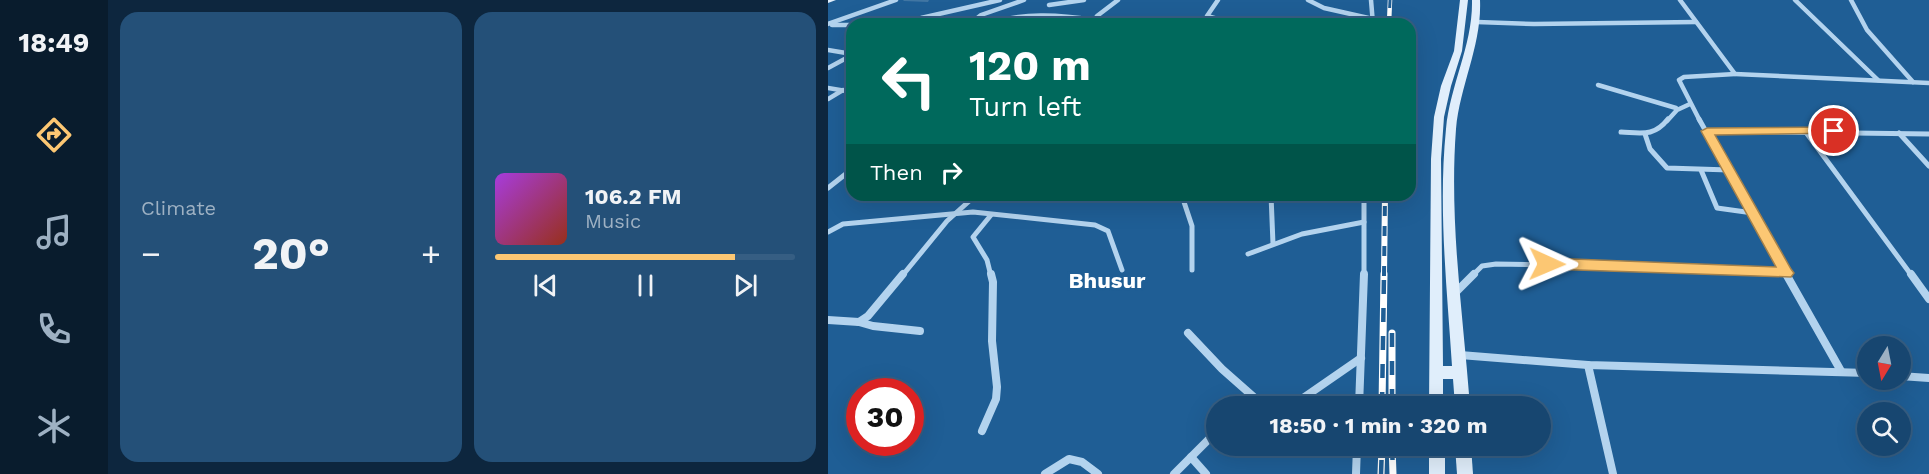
<!DOCTYPE html>
<meta charset="utf-8">
<style>
body{margin:0;font-family:"Work Sans",sans-serif;background:#245078;color:#f1f3f6;height:100vh;display:flex;flex-direction:column;font-size:22px;white-space:nowrap}
*{box-sizing:border-box;margin:0}
p{font-size:20px;color:#9eb1c3}
.icon{flex:none;width:33px;height:33px;fill:none;stroke:currentColor;stroke-width:2;stroke-linecap:round;stroke-linejoin:round}
.map{position:relative;flex:1;overflow:hidden}
.panel{display:flex;flex-direction:column;gap:12px;padding:12px;background:#0d263e;width:720px}
.panel>*{flex:none}
.guide{position:absolute;left:18px;top:18px;width:570px;height:183px;border-radius:18px;box-shadow:0 6px 24px #0002,0 0 0 2px #365e83;background:#00695c;color:#fff;overflow:hidden}
.needle{width:39px;rotate:190deg}
.controls{position:absolute;left:1029px;top:336px;display:grid;gap:12px}
.controls a{display:grid;place-items:center;width:54px;height:54px;border-radius:50%;background:#174670;box-shadow:0 6px 24px #0002,0 0 0 2px #365e83;font-size:30px}
.speed{position:absolute;left:18px;top:378px;display:flex;gap:12px;font-size:30px;font-weight:700;text-align:center}
.speed>*{display:grid;place-content:center;width:78px;height:78px;border-radius:50%;background:#174670;box-shadow:0 6px 24px #0002,0 0 0 2px #365e83;line-height:1}
.speed .limit{border:9px solid #d22;background:#fff;color:#111}
.pin{position:absolute;display:grid;place-items:center;width:51px;height:51px;color:#fff;margin:-26px;border:3px solid #fff;border-radius:50%;box-shadow:0 2px 6px #0007}
.me{position:absolute;width:66px;margin:-33px;rotate:91deg;stroke-linejoin:round;filter:drop-shadow(0 0 4px #0008)}
.turn{display:flex;align-items:center;gap:21px;height:126px;padding:0 24px;font-size:27px}
.turn .icon{width:78px;height:78px;stroke-width:2.5}
.turn b{display:block;font-size:42px;line-height:51px}
.then{display:flex;align-items:center;height:57px;padding:0 24px;background:#0003;gap:12px;font-size:22px}
.big{font-size:45px;font-weight:700;line-height:1.1}
.panel .tile{flex:1;display:flex;flex-direction:column;justify-content:center;gap:9px;min-width:0;padding:0 21px;border-radius:18px;background:#245078}
.song{display:flex;align-items:center;gap:18px}
.cover{width:72px;height:72px;border-radius:9px;background:linear-gradient(135deg,hsl(280 70% 55%),hsl(10 70% 35%))}
.played{height:6px;border-radius:3px;background:linear-gradient(90deg,#fcc773 80%,#365e83 80%)}
.keys{display:flex;justify-content:space-around;direction:ltr}
.heat{display:flex;justify-content:space-between;align-items:center;font-size:33px;direction:ltr}
.panel .tiles{flex:1;display:grid;gap:12px;grid-template-columns:repeat(2,1fr)}
.trip{position:absolute;left:378px;top:396px;width:345px;height:60px;border-radius:30px;background:#174670;box-shadow:0 6px 24px #0002,0 0 0 2px #365e83;font-weight:700;line-height:60px;text-align:center}
main{display:flex;flex:1;min-height:0}
.menu{display:flex;flex-direction:column;width:108px;justify-content:space-around;align-items:center;background:#091c2d;color:#9eb1c3}
.menu .icon{width:42px;height:42px}
.menu .on{color:#fcc773}
.menu b{font-size:27px;color:#f1f3f6}
.map>svg:first-child{display:block}
.lines{fill:none;stroke-linecap:round;stroke-linejoin:round}
.minor-far2{stroke:#b3d3ee;stroke-width:4.5}
.minor-far1{stroke:#b3d3ee;stroke-width:5}
.minor{stroke:#b3d3ee;stroke-width:8}
.secondary{fill:#e0eefb;fill-rule:evenodd}
.rail-far2-casing{stroke:#fff;stroke-width:4.5}
.rail-far1-casing{stroke:#fff;stroke-width:6}
.rail-casing{stroke:#fff;stroke-width:7}
.rail-far2{stroke:#1f5e95;stroke-width:3;stroke-dasharray:8;stroke-linecap:butt}
.rail-far1{stroke:#1f5e95;stroke-width:4;stroke-dasharray:10;stroke-linecap:butt}
.rail{stroke:#1f5e95;stroke-width:4.5;stroke-dasharray:14;stroke-linecap:butt}
.wall{fill:#4176a3}
.route{fill:#fcc773;stroke:#a4814b;stroke-width:1.5}
.labels{text-anchor:middle;stroke-width:6;stroke-linejoin:round;paint-order:stroke}
.district-label{font-size:22px;font-weight:bold;fill:#fff;stroke:#1f5e95}
</style>
<main>
<nav class="menu">
<b>18:49</b>
<svg class="icon on" aria-label="directions" viewBox="0 0 24 24"><path d="M12 3l9 9-9 9-9-9zM9 14v-3h6M13 9l2 2-2 2"/></svg>
<svg class="icon" aria-label="music" viewBox="0 0 24 24"><path d="M9 18V5l10-2v13"/><circle cx="6" cy="18" r="3"/><circle cx="16" cy="16" r="3"/></svg>
<svg class="icon" aria-label="phone" viewBox="0 0 24 24"><path d="M5 4h4l2 5-3 2q2 4 5 5l2-3 5 2v4C11 20 4 13 5 4z"/></svg>
<svg class="icon" aria-label="climate" viewBox="0 0 24 24"><path d="M12 3v18M4 7l16 10M4 17L20 7"/></svg>
</nav>
<section class="panel">
<div class="tiles">
<div class="tile"><p>Climate</p>
<div class="heat"><a>−</a><b class="big">20°</b><a>+</a></div>
</div>
<div class="tile">
<div class="song"><i class="cover"></i><div><b>106.2 FM</b><p>Music</p></div></div>
<div class="played"></div>
<div class="keys"><svg class="icon" aria-label="previous" viewBox="0 0 24 24"><path d="M18 5L8 12l10 7zM5 5v14"/></svg><svg class="icon" aria-label="pause" viewBox="0 0 24 24"><path d="M8 5v14M16 5v14"/></svg><svg class="icon" aria-label="next" viewBox="0 0 24 24"><path d="M6 5l10 7-10 7zM19 5v14"/></svg></div>
</div>
</div>
</section>
<div class="map">
<svg width="1101" height="474" viewBox="0 0 1101 474">
<rect width="100%" height="100%" fill="#1f5e95"/>
<g class="lines">
<g class="minor-far2">
<path d="M 390,0 L 379,16 L 408,24"/>
<path d="M 480,0 L 496,8 L 545,19"/>
<path d="M 543,0 L 545,24"/>
<path d="M 852,0 L 907,74 L 856,77 L 851,80 L 872,121"/>
<path d="M 967,0 L 1050,80"/>
<path d="M 1023,0 L 1039,30 L 1085,82"/>
<path d="M 221,5 L 256,0"/>
<path d="M 649,22 L 706,24 L 868,22"/>
<path d="M 161,23 C 196,13 229,14 265,20"/>
<path d="M 0,24 L 68,0"/>
<path d="M 47,24 L 93,18 L 172,0"/>
<path d="M 142,24 L 153,15 L 196,0"/>
<path d="M 263,24 L 269,16 L 290,0"/>
<path d="M 4,25 L 24,25"/>
<path d="M 0,50 L 24,54"/>
<path d="M 0,68 L 24,55"/>
<path d="M 907,74 L 1101,83"/>
<path d="M 770,85 L 848,108"/>
<path d="M 0,88 L 24,92"/>
<path d="M 0,99 L 15,90"/>
<path d="M 839,121 L 849,110 L 862,104"/>
</g>
<g class="minor-far1">
<path d="M 871,119 L 959,276"/>
<path d="M 879,131 L 1101,134"/>
<path d="M 977,131 L 1084,276"/>
<path d="M 793,132 C 814,133 826,137 840,119"/>
<path d="M 1071,133 L 1101,166"/>
<path d="M 817,134 L 822,149 L 839,168 L 901,170"/>
<path d="M 873,170 L 889,208 L 925,213"/>
<path d="M 0,188 L 24,169"/>
<path d="M 348,195 L 392,198 L 442,195"/>
<path d="M 443,195 L 445,244"/>
<path d="M 506,195 L 535,198"/>
<path d="M 536,195 L 536,276"/>
<path d="M 354,196 L 364,226 L 364,270"/>
<path d="M 163,215 L 145,237 L 159,260 L 163,276"/>
<path d="M 0,232 L 15,224 L 145,212 L 267,225 L 280,231 L 294,270"/>
<path d="M 420,254 L 474,234 L 536,222"/>
<path d="M 74,276 L 119,221 L 148,195"/>
<path d="M 644,276 L 654,266 L 668,264 L 804,266 L 958,273"/>
</g>
<g class="minor">
<path d="M 958,274 L 1013,371"/>
<path d="M 1083,274 L 1101,299"/>
<path d="M 627,293 L 646,274"/>
<path d="M 0,320 L 31,322 L 40,316 L 75,274"/>
<path d="M 31,322 L 45,326 L 92,331"/>
<path d="M 360,333 L 394,369 L 428,399"/>
<path d="M 632,355 L 760,365 L 1040,373"/>
<path d="M 760,365 L 785,474"/>
<path d="M 1072,376 L 1101,378"/>
<path d="M 416,406 L 431,398 L 458,406 L 465,405 L 533,358"/>
<path d="M 531,406 L 536,274"/>
<path d="M 154,431 L 168,399 L 169,387 L 164,341 L 165,282 L 163,274"/>
<path d="M 363,457 L 378,474"/>
<path d="M 217,474 L 241,459 L 254,462 L 270,474"/>
<path d="M 346,474 L 388,432"/>
<path d="M 528,474 L 529,446"/>
</g>
<g class="secondary">
<path d="M 0,0 L 8,0 L 0,3 Z"/>
<path d="M 632,0 L 640,0 L 634,51 L 623,86 L 616,117 L 613,159 L 615,366 L 624,366 C 619,288 610,208 618,129 C 622,85 645,45 644,0 L 652,0 C 654,45 632,85 628,129 C 621,221 635,314 642,406 L 627,406 L 625,379 L 615,379 L 615,406 L 601,406 L 603,159 L 606,117 L 613,86 L 626,51 Z"/>
<rect x="601" y="446" width="16" height="28"/>
<path d="M 627,446 L 643,446 L 645,474 L 629,474 Z"/>
</g>
<g class="rail-far2-casing">
<path id="rail-far2" d="M 561,24 L 562,0"/>
</g>
<g class="rail-far1-casing">
<path id="rail-far1" d="M 556,276 L 557,195"/>
</g>
<g class="rail-casing">
<g id="rail">
<path d="M 564,333 L 564,406"/>
<path d="M 554,406 L 556,274"/>
<path d="M 564,446 L 565,474"/>
<path d="M 553,474 L 554,446"/>
</g>
</g>
<use href="#rail-far2" class="rail-far2"/>
<use href="#rail-far1" class="rail-far1"/>
<use href="#rail" class="rail"/>
</g>
<path class="wall" d="M 75,0 L 101,0 L 100,2 L 76,1 Z"/>
<path class="route" d="M 1006,127 L 1012,131 L 1010,133 L 887,135 L 963,269 L 966,273 L 963,277 L 719,269 L 712,264 L 719,258 L 948,267 L 873,131 L 879,128 Z"/>
<g class="labels">
<g class="district-label">
<text x="279" y="288">Bhusur</text>
</g>
</g>
</svg>
<div class="controls">
<a><svg class="needle" viewBox="-14 -14 28 28"><path d="M0-13l5 13h-10z" fill="#e53935"/><path d="M0 13l5-13h-10z" fill="#9eb1c3"/></svg></a>
<a><svg class="icon" aria-label="search" viewBox="0 0 24 24"><circle cx="10" cy="10" r="6"/><path d="M15 15l6 6"/></svg></a>
</div>
<div class="speed"><div class="limit">30</div></div>
<div class="pin" style="left:1006px;top:131px;background:#d93025"><svg class="icon" aria-label="arrive" viewBox="0 0 24 24"><path d="M6 21V4h12l-3 4 3 4H6"/></svg></div>
<svg class="me" style="left:719px;top:264px" viewBox="-20 -20 40 40"><path d="M0-17L14 15 0 8-14 15z" fill="#fcc773" stroke="#fff" stroke-width="4"/></svg>
<div class="trip">18:50 · 1 min · 320 m</div>
<div class="guide">
<div class="turn"><svg class="icon" aria-label="left" viewBox="0 0 24 24"><path d="M17 20v-9H6M10 6l-5 5 5 5"/></svg><div><b>120 m</b>Turn left</div></div>
<div class="then">Then<svg class="icon" aria-label="right" viewBox="0 0 24 24"><path d="M7 20v-9h11M14 6l5 5-5 5"/></svg></div>
</div>
</div>
</main>
